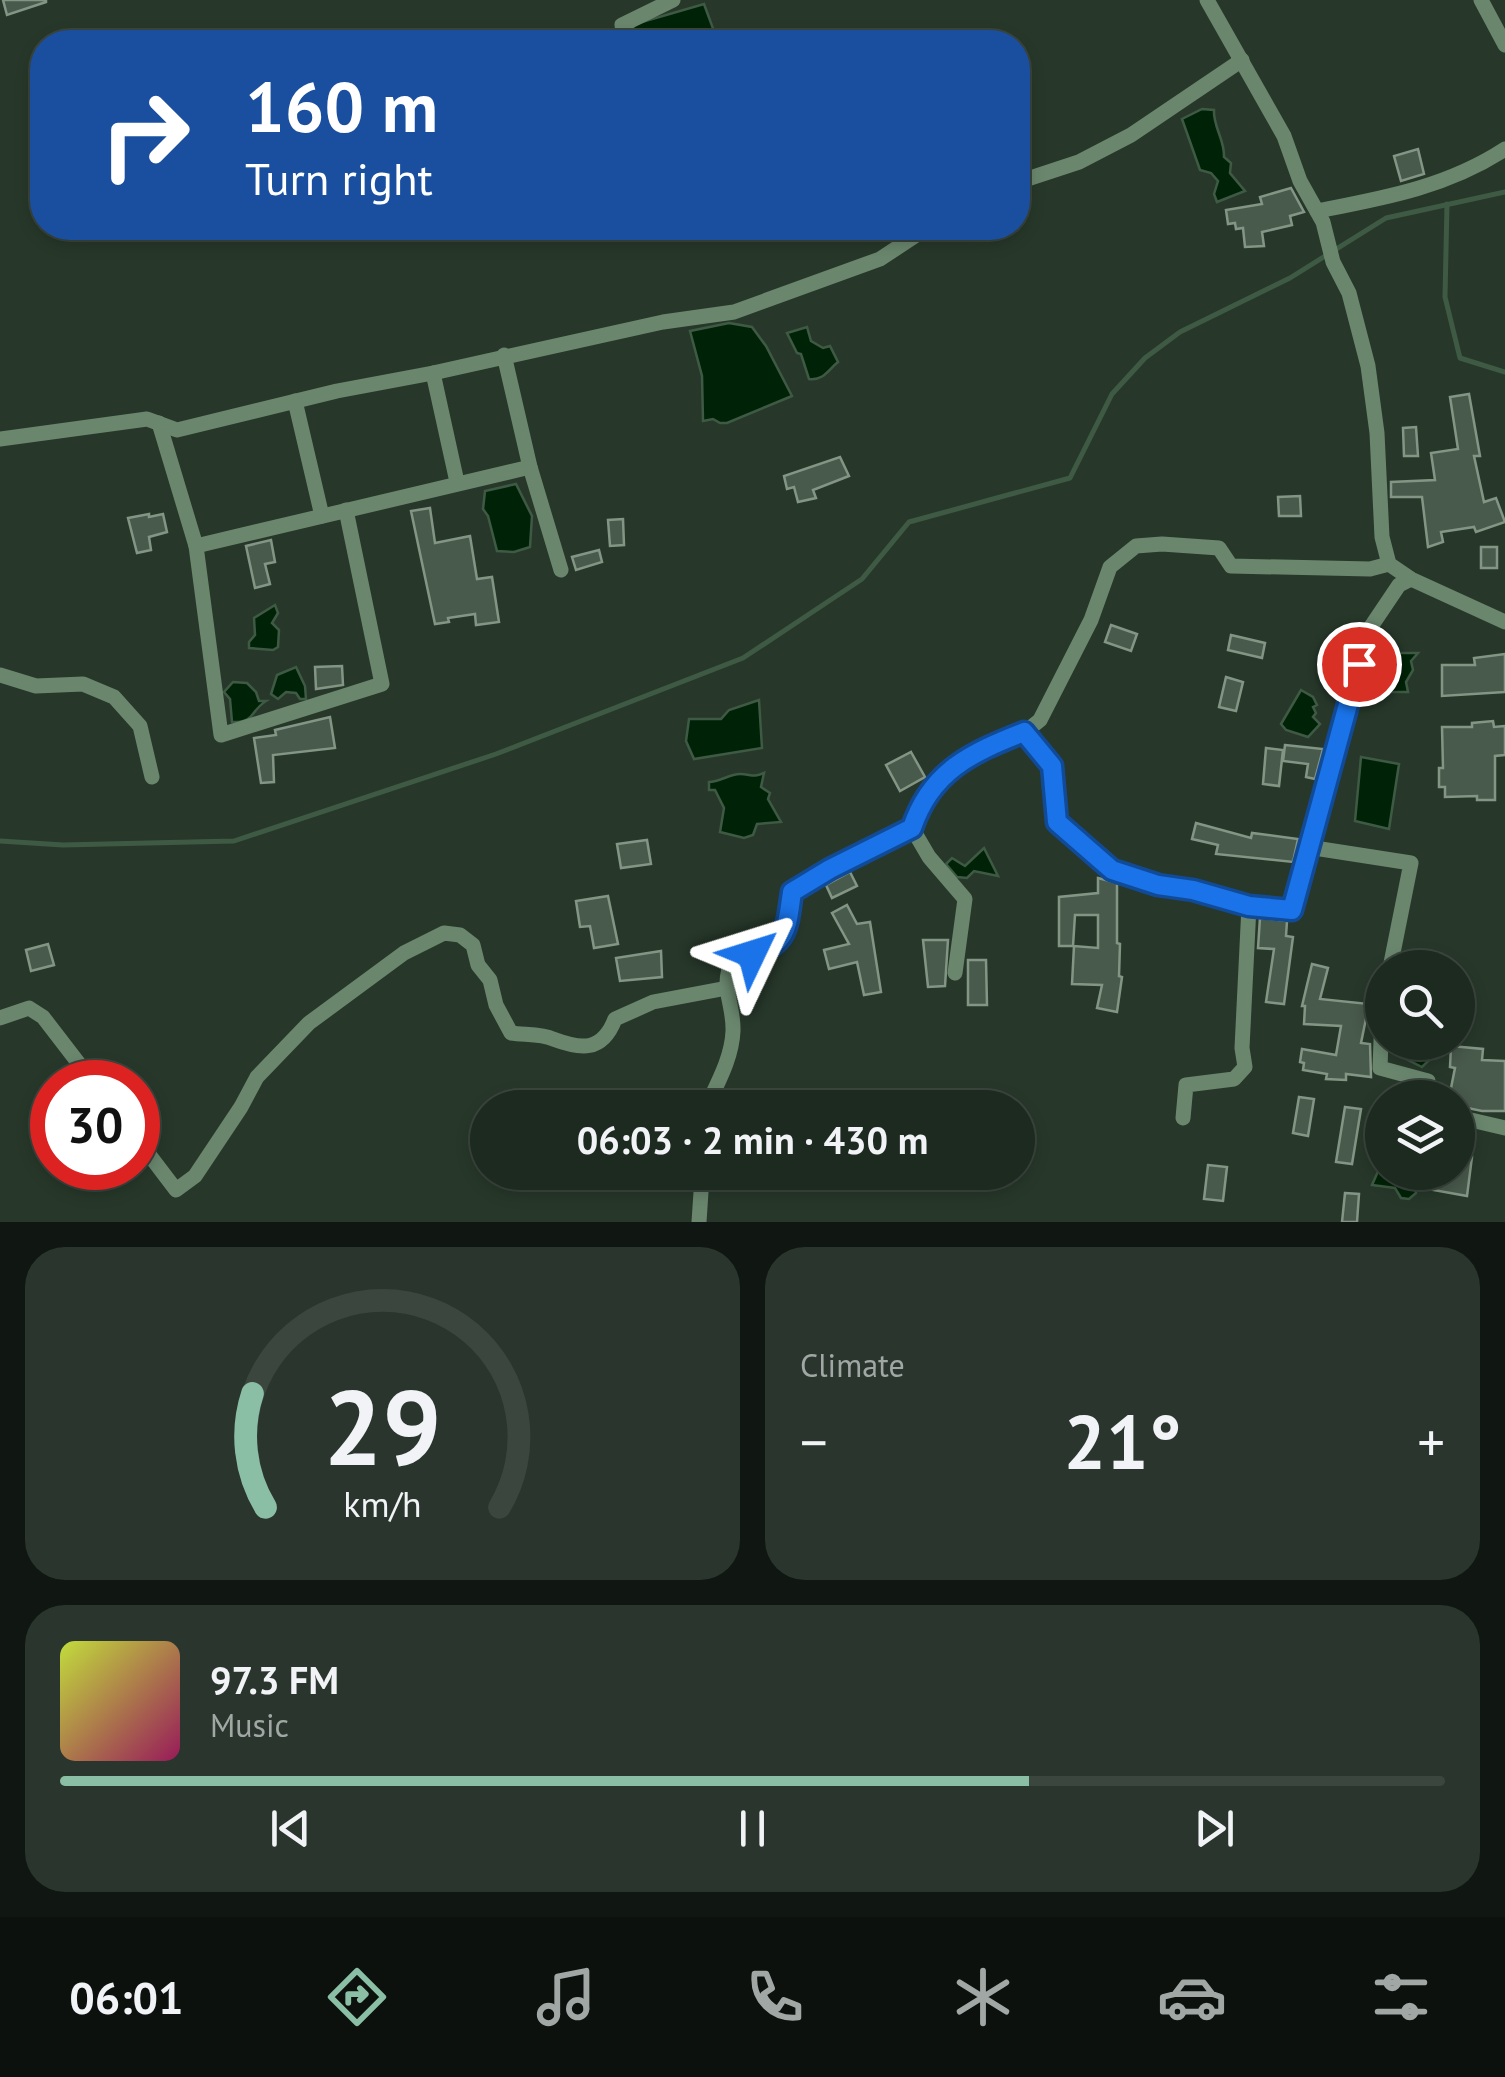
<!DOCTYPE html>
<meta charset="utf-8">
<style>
body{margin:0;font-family:"PT Sans",sans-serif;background:#2a362d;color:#f1f3f6;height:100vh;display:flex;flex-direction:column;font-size:38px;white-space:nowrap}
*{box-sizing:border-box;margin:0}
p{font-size:32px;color:#a0a7a5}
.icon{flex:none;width:55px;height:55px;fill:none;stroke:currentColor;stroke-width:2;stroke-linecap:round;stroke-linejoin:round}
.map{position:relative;height:1222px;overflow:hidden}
.panel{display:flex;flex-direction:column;gap:25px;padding:25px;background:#101712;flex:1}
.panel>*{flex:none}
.guide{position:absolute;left:30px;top:30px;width:1000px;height:210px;border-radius:40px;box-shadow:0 5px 15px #0003,0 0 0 2px #3b463e;background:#1a4fa0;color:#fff;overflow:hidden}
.fabs{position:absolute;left:1365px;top:950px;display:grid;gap:20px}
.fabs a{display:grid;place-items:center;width:110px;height:110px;border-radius:50%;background:#1d2a20;box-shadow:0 5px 15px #0003,0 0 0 2px #3b463e;font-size:50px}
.speed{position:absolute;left:30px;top:1060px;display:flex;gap:20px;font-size:50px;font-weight:700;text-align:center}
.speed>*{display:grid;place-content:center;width:130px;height:130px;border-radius:50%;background:#1d2a20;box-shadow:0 5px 15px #0003,0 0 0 2px #3b463e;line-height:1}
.speed .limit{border:15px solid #d22;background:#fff;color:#111}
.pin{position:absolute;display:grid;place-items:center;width:85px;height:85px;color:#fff;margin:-42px;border:5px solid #fff;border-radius:50%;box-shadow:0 2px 10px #0007}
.me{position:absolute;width:110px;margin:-55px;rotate:49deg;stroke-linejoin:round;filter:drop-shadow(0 0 8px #0008)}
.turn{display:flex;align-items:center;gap:35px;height:210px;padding:0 50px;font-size:45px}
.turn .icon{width:130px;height:130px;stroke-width:2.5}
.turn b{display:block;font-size:70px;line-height:85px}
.big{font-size:75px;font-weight:700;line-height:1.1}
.panel .tile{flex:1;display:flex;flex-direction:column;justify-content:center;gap:15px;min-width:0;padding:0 35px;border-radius:40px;background:#2a362d}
.panel .dial{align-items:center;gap:0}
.dial svg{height:260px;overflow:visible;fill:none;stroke:#3b463e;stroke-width:7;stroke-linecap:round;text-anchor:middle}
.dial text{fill:#f1f3f6;stroke:none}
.song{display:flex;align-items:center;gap:30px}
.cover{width:120px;height:120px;border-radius:15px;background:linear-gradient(135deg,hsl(70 70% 55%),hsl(330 70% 35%))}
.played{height:10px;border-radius:5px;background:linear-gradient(90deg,#8abfa5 70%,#3b463e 70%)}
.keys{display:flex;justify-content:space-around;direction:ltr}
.heat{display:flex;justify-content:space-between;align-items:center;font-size:55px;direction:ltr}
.panel .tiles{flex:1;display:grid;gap:25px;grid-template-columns:1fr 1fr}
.tile:last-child{grid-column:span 2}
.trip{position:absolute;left:470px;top:1090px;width:565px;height:100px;border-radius:50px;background:#1d2a20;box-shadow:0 5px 15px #0003,0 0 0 2px #3b463e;font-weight:700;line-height:100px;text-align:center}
.tabs{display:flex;height:160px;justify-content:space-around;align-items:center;background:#0c110d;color:#a0a7a5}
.tabs .icon{width:70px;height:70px}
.tabs .selected{color:#8abfa5}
.tabs b{font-size:45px;color:#f1f3f6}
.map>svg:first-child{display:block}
.water{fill:#002307;stroke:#3e5a44;stroke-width:2.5}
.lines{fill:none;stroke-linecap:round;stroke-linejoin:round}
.stream{stroke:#3e5a44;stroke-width:5}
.building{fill:#485a4b;stroke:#839685;stroke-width:2.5}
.minor{stroke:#6a876e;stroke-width:15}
.route-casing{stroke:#114b97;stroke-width:25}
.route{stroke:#1a73e8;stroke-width:18}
</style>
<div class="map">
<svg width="1505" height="1222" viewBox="0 0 1505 1222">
<rect width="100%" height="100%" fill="#27382a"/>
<g class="water">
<path d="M 704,4 L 718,42 L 630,42 L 628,36 L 635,24 Z"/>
<path d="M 1202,109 L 1214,110 C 1213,127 1225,140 1224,157 L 1231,163 L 1230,173 L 1245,191 L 1217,202 L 1214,194 L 1218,181 L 1211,173 L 1200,170 L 1182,119 Z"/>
<path d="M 729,323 L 752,327 L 766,346 L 792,396 L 727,423 L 720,423 L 713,419 L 703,421 L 702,376 L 690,331 Z"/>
<path d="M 807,327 L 811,341 L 823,348 L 830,346 L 838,362 C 829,369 824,381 809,379 L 801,354 L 797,353 L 787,333 Z"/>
<path d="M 516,484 L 532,516 L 530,547 L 514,552 L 497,551 L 488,516 L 483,509 L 485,491 Z"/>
<path d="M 275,605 L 278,613 L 272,623 L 279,630 L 278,647 L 273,650 L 249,648 L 249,642 L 255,635 L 254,618 Z"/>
<path d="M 1392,653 L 1418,653 L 1411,661 L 1413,670 L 1406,682 L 1408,692 L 1374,692 Z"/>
<path d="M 296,667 L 305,686 L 306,699 L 300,699 L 296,693 L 286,692 L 278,699 L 271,694 L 277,675 Z"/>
<path d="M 233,682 L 247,683 L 256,692 L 259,701 L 266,701 C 250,711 255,723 232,722 L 230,699 L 224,692 Z"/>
<path d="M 1301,690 L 1313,697 L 1317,705 L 1313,707 L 1316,713 L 1313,717 L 1320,724 L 1308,737 L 1286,730 L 1281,724 Z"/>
<path d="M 759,700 L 762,748 L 694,759 L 686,741 L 689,719 L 721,719 L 729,710 Z"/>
<path d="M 1361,757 L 1399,764 L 1389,829 L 1355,821 Z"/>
<path d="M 764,773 L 761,787 L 770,793 L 768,799 L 781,822 L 757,824 L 753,835 L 744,838 L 720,832 L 724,808 L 715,790 L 709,790 L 709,782 C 720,782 729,774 740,774 C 751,774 753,778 764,773 Z"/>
<path d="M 984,848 L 998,876 L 974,871 L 967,878 L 957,877 L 946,864 L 952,858 L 965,866 Z"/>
<path d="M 1391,1043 L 1391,1042 L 1447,1043 L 1422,1067 L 1390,1051 Z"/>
<path d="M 1382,1141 L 1382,1172 L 1421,1173 L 1425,1175 L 1414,1184 L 1416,1193 L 1409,1199 L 1401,1198 L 1395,1188 L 1372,1185 L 1380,1167 L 1371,1145 Z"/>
</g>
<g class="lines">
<g class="stream">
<path d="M 1447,204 L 1445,297 L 1460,358 L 1505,372"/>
<path d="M 0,841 L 63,845 L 234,841 L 496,754 L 743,658 L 862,579 L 909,522 L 1070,478 L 1112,394 L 1145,358 L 1180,332 L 1290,278 L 1386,218 L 1505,192"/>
</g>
</g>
<g class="building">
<path d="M 3,0 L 46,0 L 46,2 L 7,15 Z"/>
<path d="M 1418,149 L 1424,174 L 1401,181 L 1394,156 Z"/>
<path d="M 1291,188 L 1304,212 L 1290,216 L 1292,225 L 1262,232 L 1264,246 L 1245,247 L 1243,228 L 1236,229 L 1235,223 L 1228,224 L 1226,210 L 1262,204 L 1260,197 Z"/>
<path d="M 1469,394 L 1480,456 L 1474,456 L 1484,502 L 1496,498 L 1505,522 L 1476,532 L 1474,527 L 1441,532 L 1443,542 L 1428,547 L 1422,497 L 1391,497 L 1391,482 L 1435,480 L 1431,453 L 1458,449 L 1450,397 Z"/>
<path d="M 1416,427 L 1418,456 L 1404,456 L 1403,428 Z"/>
<path d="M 840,457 L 849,476 L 813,490 L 816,498 L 798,502 L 794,487 L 787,489 L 784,476 Z"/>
<path d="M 1300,496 L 1301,516 L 1279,516 L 1278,497 Z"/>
<path d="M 430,508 L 435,543 L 470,536 L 477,579 L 492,577 L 499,622 L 476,625 L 475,614 L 448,618 L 449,622 L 435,624 L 411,511 Z"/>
<path d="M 149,514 L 149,517 L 163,514 L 167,532 L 149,537 L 151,550 L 137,553 L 128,518 Z"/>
<path d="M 623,519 L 624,545 L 610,546 L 608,520 Z"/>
<path d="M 271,540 L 275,562 L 265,564 L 270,584 L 255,588 L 246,546 Z"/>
<rect x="1481" y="547" width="16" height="21"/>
<path d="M 599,550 L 602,562 L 576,570 L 572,557 Z"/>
<path d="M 1111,625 L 1137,634 L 1131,651 L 1105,642 Z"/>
<path d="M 1231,635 L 1265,643 L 1262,658 L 1228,650 Z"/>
<path d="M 1505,654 L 1505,692 L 1442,696 L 1442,665 L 1475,665 L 1474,658 Z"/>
<path d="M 342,666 L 343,685 L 316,689 L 315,667 Z"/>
<path d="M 1226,677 L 1243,682 L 1236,711 L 1219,707 Z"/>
<path d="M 330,717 L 335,748 L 273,755 L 274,782 L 261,783 L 254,738 L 276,735 L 275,730 Z"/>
<path d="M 1493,721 L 1494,727 L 1505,726 L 1505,755 L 1495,756 L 1495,800 L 1477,800 L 1477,796 L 1445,797 L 1445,787 L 1439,787 L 1439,768 L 1443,768 L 1442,727 L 1472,727 L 1472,723 Z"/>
<path d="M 1285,745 L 1323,749 L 1315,779 L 1306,777 L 1308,764 L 1283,761 Z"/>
<path d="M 1266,748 L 1283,750 L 1279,786 L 1263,784 Z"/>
<path d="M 911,752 L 925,777 L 900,791 L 886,765 Z"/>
<path d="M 1196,823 L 1251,838 L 1252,833 L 1298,839 L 1293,862 L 1216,854 L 1218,845 L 1192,839 Z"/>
<path d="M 647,840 L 651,864 L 621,868 L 617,844 Z"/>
<path d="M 850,872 L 857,886 L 832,898 L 826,885 Z"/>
<path d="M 1098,878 L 1117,883 L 1117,943 L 1120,944 L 1119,976 L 1122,977 L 1117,1012 L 1097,1008 L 1102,985 L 1072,984 L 1074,946 L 1098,948 L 1098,915 L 1075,915 L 1073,946 L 1059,946 L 1059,897 L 1098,893 Z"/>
<path d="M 608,896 L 618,944 L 594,948 L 590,926 L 580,927 L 576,901 Z"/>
<path d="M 847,905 L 857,924 L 870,922 L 881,992 L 864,995 L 857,962 L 829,969 L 824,950 L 849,944 L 832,913 Z"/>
<path d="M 1260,918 L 1287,921 L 1286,936 L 1293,937 L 1284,1004 L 1266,1002 L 1274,949 L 1258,948 Z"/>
<path d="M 923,940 L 948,940 L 945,986 L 928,987 Z"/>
<path d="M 48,944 L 54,965 L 31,971 L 26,950 Z"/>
<path d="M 661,951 L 662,977 L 620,981 L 616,958 Z"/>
<path d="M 968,960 L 986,960 L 987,1005 L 968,1005 Z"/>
<path d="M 1312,964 L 1328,968 L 1320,999 L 1369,1004 L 1361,1043 L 1370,1044 L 1371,1077 L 1346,1074 L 1346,1080 L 1326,1079 L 1327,1074 L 1303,1070 L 1304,1063 L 1300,1062 L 1302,1049 L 1336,1055 L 1341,1026 L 1304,1024 L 1305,1006 L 1302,1006 Z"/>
<path d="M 1451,1046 L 1483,1049 L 1482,1060 L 1505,1061 L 1505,1111 L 1482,1111 L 1458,1106 L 1458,1098 L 1449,1098 L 1455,1068 L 1450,1067 Z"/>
<path d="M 1299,1097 L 1314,1099 L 1308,1136 L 1293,1133 Z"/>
<path d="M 1345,1107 L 1361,1109 L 1352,1164 L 1336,1162 Z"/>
<path d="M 1458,1156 L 1472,1157 L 1467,1196 L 1428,1189 L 1431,1172 L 1458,1172 Z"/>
<path d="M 1208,1165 L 1227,1167 L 1223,1201 L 1204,1199 Z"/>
<path d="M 1345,1193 L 1359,1194 L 1357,1222 L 1342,1222 Z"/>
</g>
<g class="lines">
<g class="minor">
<path d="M 1207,0 L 1284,136 L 1300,181 L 1323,222 L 1333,262 L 1349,293 L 1368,366 L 1377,433 L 1382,537 L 1389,564 L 1411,579 L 1505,622"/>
<path d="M 1481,0 L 1505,45"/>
<path d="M 625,42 L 622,25 L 673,0"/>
<path d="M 1018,182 L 1079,162 L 1131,135 L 1242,60"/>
<path d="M 1317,211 C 1384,198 1447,187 1505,149"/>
<path d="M 504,355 L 530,467 L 561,570"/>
<path d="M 433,373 L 457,482"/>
<path d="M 295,401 L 322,516"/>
<path d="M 159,423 L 196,546 L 221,735 L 382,684 L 346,510"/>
<path d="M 0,439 L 147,419 L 177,430 L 337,391 L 433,373 L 663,322 L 734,312 L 880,259 L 927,228"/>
<path d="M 196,546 L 530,467"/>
<path d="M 0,675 L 36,686 L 83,684 L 114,697 L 140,726 L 152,777"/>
<path d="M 1024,733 L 1052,766 L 1057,823 L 1113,870 L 1158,885 L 1193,890 L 1249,906 L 1292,910 L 1308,847 L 1411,863 L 1390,968"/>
<path d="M 1308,847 L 1366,634 L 1399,585 L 1411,579"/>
<path d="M 955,973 L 965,899 L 929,857 L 912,828 L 921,802 L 972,753 L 1024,733 L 1040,720 L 1091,620 L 1110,567 L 1136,546 L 1162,544 L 1219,548 L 1231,566 L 1370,569 L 1389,564"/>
<path d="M 1382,1014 L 1380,1068 L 1428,1081 L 1430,1098"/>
<path d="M 0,1018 L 29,1008 L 43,1017 L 93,1082"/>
<path d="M 706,1108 C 717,1084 732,1058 733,1031 C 734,1003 719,987 733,960 C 784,945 784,944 792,892 L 830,869 L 912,828"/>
<path d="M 1458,1117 L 1505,1128"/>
<path d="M 1183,1118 L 1186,1085 L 1234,1079 L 1245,1067 L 1242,1048 L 1249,906"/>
<path d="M 138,1140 L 176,1190 L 195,1176 L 241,1107 L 257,1077 L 309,1023 L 404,953 L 444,933 L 460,935 L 473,945 L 478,965 L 490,980 L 496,1005 L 511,1033 C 524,1035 542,1034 553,1039 C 580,1049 602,1053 615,1019 L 653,1002 L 727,988"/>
<path d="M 698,1172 L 702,1177 L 699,1222"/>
</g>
</g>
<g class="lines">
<g class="route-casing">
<path id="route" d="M 752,954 C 789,944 787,925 792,892 L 830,869 L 912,828 C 931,771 971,753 1024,732 L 1052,766 L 1057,822 L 1112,870 L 1158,885 L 1193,890 L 1249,906 L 1292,910 L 1359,664"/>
</g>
<use href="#route" class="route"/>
</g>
</svg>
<div class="fabs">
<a><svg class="icon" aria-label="search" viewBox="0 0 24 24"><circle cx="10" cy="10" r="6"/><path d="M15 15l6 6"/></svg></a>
<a><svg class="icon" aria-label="layers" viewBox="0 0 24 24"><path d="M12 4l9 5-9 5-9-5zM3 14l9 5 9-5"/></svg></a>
</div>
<div class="speed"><div class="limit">30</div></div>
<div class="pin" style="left:1359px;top:664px;background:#d93025"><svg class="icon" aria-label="arrive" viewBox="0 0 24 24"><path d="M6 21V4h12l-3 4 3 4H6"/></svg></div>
<svg class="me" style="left:752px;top:954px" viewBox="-20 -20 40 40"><path d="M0-17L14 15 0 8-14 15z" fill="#1a73e8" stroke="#fff" stroke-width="4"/></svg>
<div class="trip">06:03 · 2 min · 430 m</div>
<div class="guide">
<div class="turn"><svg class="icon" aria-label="right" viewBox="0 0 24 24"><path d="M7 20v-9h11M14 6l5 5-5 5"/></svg><div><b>160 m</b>Turn right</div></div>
</div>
</div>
<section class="panel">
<div class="tiles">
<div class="tile dial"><svg viewBox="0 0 100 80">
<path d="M14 69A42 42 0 1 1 86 69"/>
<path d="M14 69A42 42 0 0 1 10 34" stroke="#8abfa5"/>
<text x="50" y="56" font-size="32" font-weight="700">29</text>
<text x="50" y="72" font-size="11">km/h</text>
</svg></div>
<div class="tile"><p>Climate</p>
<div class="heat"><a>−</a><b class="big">21°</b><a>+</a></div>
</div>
<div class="tile">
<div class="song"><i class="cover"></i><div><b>97.3 FM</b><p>Music</p></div></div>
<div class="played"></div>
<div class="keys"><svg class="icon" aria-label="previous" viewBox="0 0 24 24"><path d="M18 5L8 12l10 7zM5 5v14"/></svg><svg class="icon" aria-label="pause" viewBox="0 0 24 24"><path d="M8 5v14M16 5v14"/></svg><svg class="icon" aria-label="next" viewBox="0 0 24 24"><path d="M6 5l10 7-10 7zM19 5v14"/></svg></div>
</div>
</div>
</section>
<nav class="tabs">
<b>06:01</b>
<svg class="icon selected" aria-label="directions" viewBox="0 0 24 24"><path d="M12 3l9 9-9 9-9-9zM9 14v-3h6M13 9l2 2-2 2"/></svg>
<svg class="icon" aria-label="music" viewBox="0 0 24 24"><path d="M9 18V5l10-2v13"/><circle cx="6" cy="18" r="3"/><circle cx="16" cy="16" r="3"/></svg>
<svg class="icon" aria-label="phone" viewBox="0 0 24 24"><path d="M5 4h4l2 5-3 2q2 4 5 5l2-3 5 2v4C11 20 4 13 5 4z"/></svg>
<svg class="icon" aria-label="climate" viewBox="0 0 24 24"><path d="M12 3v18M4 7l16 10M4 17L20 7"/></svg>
<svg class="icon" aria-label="car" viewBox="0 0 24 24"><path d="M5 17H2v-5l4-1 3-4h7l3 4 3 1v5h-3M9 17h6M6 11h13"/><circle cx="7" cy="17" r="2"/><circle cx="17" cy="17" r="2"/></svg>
<svg class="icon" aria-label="filters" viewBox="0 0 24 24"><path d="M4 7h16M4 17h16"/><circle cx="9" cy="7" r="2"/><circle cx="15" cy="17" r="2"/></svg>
</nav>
